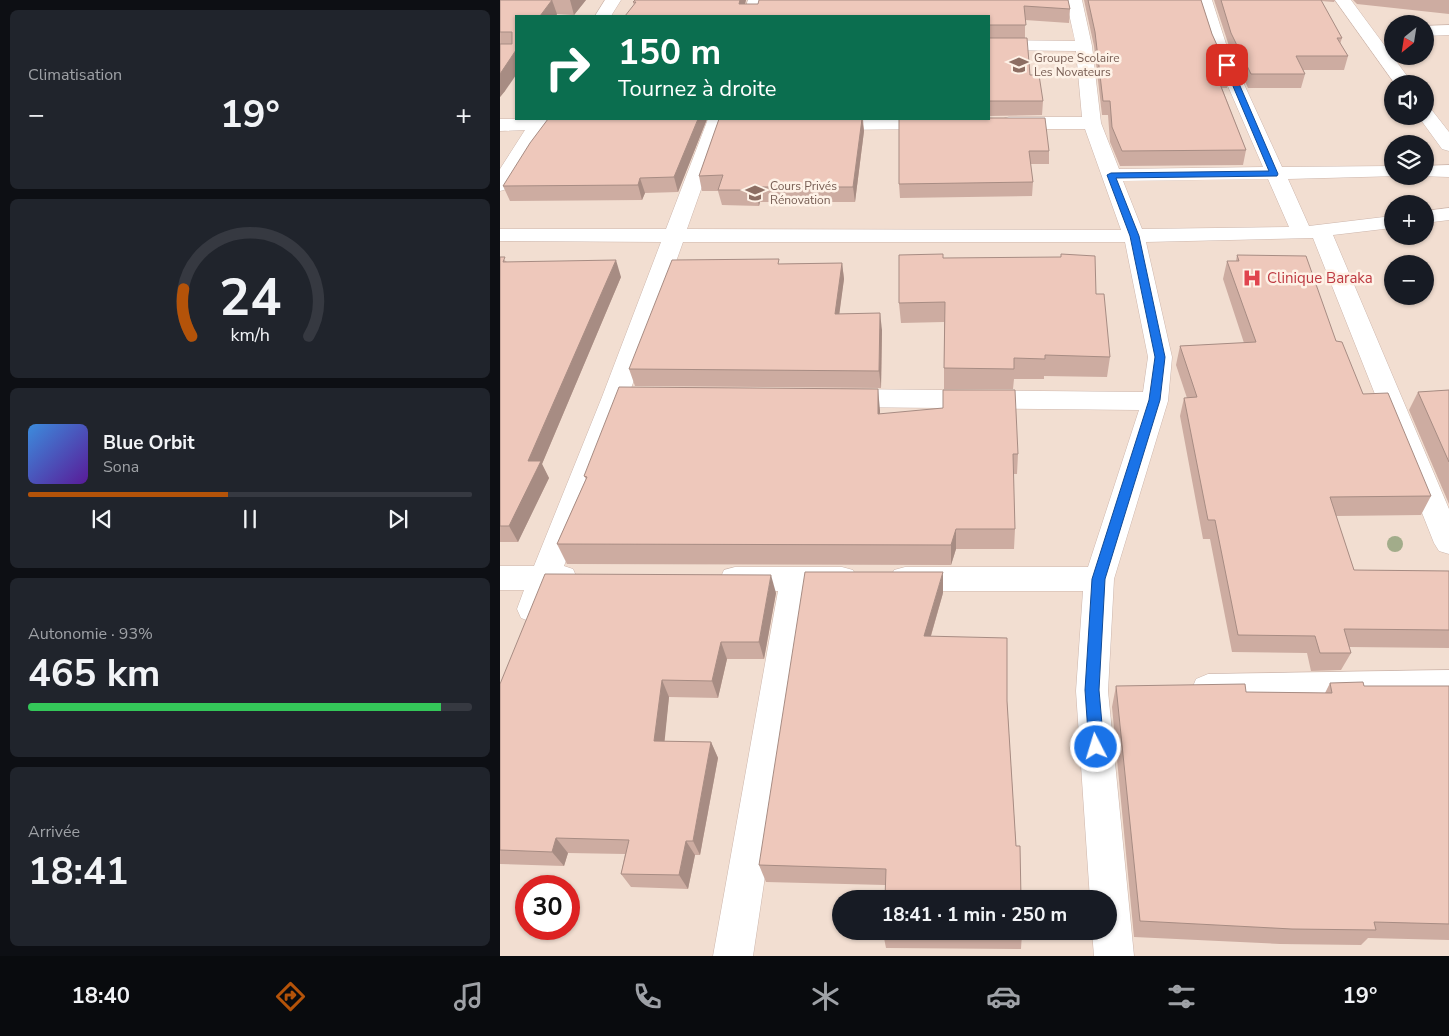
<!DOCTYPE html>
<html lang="fr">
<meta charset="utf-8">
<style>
body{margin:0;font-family:"Nunito Sans",sans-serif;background:#20242c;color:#f1f3f6;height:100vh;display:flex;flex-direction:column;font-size:19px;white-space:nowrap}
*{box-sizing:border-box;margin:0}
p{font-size:16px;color:#9ea1a6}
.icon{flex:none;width:28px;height:28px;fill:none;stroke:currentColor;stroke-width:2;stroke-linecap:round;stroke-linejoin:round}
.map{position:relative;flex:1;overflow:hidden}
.drawer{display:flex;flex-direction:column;gap:10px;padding:10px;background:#0d0f14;width:500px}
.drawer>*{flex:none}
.banner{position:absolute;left:15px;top:15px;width:475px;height:105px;border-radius:0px;box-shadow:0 1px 4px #0004;background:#0b6e4f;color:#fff;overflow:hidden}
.needle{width:32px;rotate:210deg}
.tools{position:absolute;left:884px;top:15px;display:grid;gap:10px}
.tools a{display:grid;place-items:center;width:50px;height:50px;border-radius:50%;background:#171b24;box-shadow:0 1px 4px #0004;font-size:25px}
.speed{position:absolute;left:15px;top:875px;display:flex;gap:10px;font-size:25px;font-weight:700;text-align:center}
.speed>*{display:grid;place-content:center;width:65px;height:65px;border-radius:50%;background:#171b24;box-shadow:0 1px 4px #0004;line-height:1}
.speed .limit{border:8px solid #d22;background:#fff;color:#111}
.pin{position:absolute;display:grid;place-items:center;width:42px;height:42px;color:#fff;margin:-21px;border-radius:10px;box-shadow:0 2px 8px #0006}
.me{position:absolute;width:55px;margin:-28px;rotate:355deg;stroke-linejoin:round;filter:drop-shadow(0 0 4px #0008)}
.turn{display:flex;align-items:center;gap:18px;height:105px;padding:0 20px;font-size:22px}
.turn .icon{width:65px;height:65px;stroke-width:2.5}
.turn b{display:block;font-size:35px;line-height:42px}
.big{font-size:38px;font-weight:700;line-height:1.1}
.drawer .card{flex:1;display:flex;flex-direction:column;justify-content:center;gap:8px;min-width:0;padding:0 18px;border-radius:8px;background:#20242c}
.drawer .dial{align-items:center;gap:0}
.dial svg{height:130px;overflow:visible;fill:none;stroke:#363941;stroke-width:7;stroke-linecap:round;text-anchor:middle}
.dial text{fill:#f1f3f6;stroke:none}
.song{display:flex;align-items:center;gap:15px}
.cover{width:60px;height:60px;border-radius:8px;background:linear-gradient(135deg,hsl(210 70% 55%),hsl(270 70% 35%))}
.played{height:5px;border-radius:2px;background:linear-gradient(90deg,#b45309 45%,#363941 45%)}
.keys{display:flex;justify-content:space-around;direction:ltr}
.heat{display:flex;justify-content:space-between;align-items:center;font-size:28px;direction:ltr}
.charge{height:8px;border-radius:4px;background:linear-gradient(90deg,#34c759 93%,#363941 0)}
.trip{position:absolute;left:332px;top:890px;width:285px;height:50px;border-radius:25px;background:#171b24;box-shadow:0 1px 4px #0004;font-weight:700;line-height:50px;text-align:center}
.menu{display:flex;height:80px;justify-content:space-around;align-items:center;background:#090b0e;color:#9ea1a6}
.menu .icon{width:35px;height:35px}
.menu .on{color:#b45309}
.menu b{font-size:22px;color:#f1f3f6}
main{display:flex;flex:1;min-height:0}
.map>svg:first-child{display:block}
.residential{fill:#f2ded1;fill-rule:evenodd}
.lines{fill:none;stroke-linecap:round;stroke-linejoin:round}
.street-casing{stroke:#cdb6ac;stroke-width:1}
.street{fill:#fff;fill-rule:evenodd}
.tree{fill:#a2ac8a}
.wall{fill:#cdaca1}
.shaded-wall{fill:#a78c83}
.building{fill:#eec8bb;stroke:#a78c83}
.route{fill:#1a73e8;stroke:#114b97}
.labels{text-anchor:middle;stroke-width:5;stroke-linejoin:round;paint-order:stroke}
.far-education-label{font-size:12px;fill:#785e54;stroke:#fef2e7;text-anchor:start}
.health-label{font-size:15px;fill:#be3a42;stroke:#fef2e7;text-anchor:start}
</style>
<main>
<section class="drawer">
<div class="card"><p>Climatisation</p>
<div class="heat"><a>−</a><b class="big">19°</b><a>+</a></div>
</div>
<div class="card dial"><svg viewBox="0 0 100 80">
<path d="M14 69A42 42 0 1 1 86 69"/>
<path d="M14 69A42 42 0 0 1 9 40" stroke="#b45309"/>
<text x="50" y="56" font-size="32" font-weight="700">24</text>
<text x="50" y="72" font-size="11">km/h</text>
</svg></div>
<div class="card">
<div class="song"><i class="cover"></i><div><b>Blue Orbit</b><p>Sona</p></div></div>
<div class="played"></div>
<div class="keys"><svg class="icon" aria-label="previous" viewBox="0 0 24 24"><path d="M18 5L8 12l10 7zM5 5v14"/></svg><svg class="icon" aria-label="pause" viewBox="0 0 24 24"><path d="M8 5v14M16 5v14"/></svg><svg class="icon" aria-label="next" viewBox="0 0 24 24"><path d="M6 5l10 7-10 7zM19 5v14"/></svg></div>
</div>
<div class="card"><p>Autonomie · 93%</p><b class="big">465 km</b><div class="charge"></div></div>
<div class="card"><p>Arrivée</p><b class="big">18:41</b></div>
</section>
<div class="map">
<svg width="949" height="956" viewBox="0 0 949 956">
<rect width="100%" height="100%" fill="#fbede2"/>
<path class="residential" d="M 0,0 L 949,0 L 949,956 L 0,956 ZM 16,16 L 489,16 L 489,119 L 16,119 ZM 892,24 L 925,24 L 925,56 L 892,56 ZM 892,84 L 925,84 L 925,116 L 892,116 ZM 892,144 L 925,144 L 925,176 L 892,176 ZM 892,204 L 925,204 L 925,236 L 892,236 ZM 892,264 L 925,264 L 925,296 L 892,296 ZM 26,886 L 69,886 L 69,929 L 26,929 ZM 341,899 L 609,899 L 609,931 L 341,931 Z"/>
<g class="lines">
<g class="street-casing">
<g id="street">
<path d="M 105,0 L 121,0 L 111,16 L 95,16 Z"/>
<path d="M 248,0 L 264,0 L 259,16 L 243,16 Z"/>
<path d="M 566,0 L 582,0 L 592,46 L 601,123 L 619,169 L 763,167 L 711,47 L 696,0 L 712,0 L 727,47 L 782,167 L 892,166 L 892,176 L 899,176 L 788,179 L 809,226 L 892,216 L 892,228 L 833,235 L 949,509 L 949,554 L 939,551 L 934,543 L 813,238 L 646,242 L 672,357 L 668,401 L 614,579 L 608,691 L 634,956 L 594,956 L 592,931 L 609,931 L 609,899 L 590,899 L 576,691 L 583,591 L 405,591 L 394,588 L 390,579 L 394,570 L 405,567 L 588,567 L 639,410 L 341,407 L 332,404 L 328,398 L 332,392 L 341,389 L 643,392 L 648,357 L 625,242 L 183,242 L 128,397 L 64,566 L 73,569 L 77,578 L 73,587 L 55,590 L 43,618 L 32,622 L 21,618 L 17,609 L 24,590 L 0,590 L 0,566 L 34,566 L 102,397 L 161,242 L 0,241 L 0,229 L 166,229 L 208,119 L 226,119 L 187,229 L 621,230 L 585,129 L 509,129 L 502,127 L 500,123 L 502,119 L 509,117 L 582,117 L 576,51 L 489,50 L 489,40 L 575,41 ZM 768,179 L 789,227 L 642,229 L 623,181 Z"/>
<path d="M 835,0 L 851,0 L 913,84 L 895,84 Z"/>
<path d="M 949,25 L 949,35 L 925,36 L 925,26 Z"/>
<path d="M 925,108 L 931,109 L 949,132 L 949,151 L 942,149 L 918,116 L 925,116 Z"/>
<path d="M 0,119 L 50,119 L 7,189 L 0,191 L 0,169 L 25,130 L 0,131 Z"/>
<path d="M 325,119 L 441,119 L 445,123 L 443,127 L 436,129 L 326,130 L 319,128 L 317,124 L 319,120 Z"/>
<path d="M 949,165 L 949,177 L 918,176 L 925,176 L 925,166 Z"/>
<path d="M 949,208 L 949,220 L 925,223 L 925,211 Z"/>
<path d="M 235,567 L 342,567 L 353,570 L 357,579 L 353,588 L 342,591 L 308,591 L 253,956 L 213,956 L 278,591 L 235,591 L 224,588 L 220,579 L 224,570 Z"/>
<path d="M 949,670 L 949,700 L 708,704 L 696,699 L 692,689 L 696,679 L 708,674 Z"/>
</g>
</g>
<use href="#street" class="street"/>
</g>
<circle class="tree" cx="895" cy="544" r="8"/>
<g class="wall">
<path d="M 0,0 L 86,0 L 74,15 L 57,14 L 56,16 L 16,16 L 5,91 L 0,97 Z"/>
<path d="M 135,0 L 246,0 L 245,4 L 258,4 L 568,0 L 570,9 L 569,23 L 525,20 L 525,38 L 530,75 L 543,101 L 542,115 L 489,116 L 489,16 L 134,5 L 133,2 Z"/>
<path d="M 584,0 L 701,0 L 712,34 L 730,74 L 727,88 L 722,88 L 746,150 L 743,165 L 620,166 L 610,142 L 608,115 L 602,115 L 594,46 Z"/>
<path d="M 714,0 L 835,0 L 834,2 L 821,1 L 842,38 L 840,44 L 848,56 L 844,70 L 803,70 L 805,74 L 801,88 L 748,88 L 729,46 Z"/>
<path d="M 853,0 L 949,0 L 949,14 L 857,4 Z"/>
<path d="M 207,119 L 178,192 L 145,193 L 142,200 L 10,201 L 3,186 Z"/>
<path d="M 219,119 L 363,119 L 364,131 L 355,202 L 260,202 L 259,206 L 222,205 L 218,191 L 202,191 L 199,176 Z"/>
<path d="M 399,119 L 549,151 L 549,164 L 530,164 L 533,182 L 532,196 L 400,198 L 399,184 Z"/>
<path d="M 737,255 L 836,341 L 863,394 L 931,496 L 921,515 L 836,516 L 854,570 L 949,571 L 949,648 L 849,647 L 851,653 L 841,670 L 811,671 L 807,653 L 732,652 L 710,539 L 703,539 L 680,416 L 684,398 L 687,398 L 676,365 L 680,346 L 744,343 L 723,279 L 727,261 L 736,261 Z"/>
<path d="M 0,257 L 7,262 L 121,277 L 42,464 L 49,478 L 18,542 L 0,542 Z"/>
<path d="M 443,258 L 596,294 L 610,357 L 607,377 L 544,376 L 544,379 L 514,379 L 513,389 L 444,389 L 444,322 L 401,323 L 399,303 Z"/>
<path d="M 342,263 L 344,279 L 339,314 L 382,330 L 381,388 L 135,386 L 129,369 L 280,264 Z"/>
<path d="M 949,390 L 949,504 L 909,410 L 918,392 Z"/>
<path d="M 380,410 L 380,414 L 518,454 L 517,474 L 513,474 L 515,529 L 514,549 L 456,549 L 451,565 L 67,564 L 57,544 L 86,479 L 84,476 Z"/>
<path d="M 276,593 L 264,659 L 227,659 L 218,698 L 169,697 L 164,741 L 211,742 L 218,758 L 200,855 L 195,855 L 188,889 L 131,887 L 121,874 L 125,854 L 68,853 L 64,866 L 0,864 L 0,684 Z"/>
<path d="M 443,593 L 431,636 L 507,701 L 516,846 L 385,885 L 266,882 L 259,865 Z"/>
<path d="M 830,683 L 864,686 L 949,686 L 949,940 L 868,938 L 861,945 L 780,944 L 634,937 L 612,707 L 616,686 L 746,692 L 825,693 Z"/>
<path d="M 383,933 L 522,934 L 521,949 L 386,948 Z"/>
</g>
<g class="shaded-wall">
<path d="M 52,0 L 57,14 L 56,16 L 40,16 Z"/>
<path d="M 70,0 L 86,0 L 74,15 Z"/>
<path d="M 240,0 L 246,0 L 242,16 L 239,4 Z"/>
<path d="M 16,50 L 16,75 L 5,91 L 0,97 L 0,74 Z"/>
<path d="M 198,119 L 207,119 L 178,192 L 174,177 Z"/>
<path d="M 362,119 L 364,131 L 355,202 L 353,187 Z"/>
<path d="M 140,178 L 145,193 L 142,200 L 138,185 Z"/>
<path d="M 257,187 L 260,202 L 259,206 L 256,190 Z"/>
<path d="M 116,260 L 121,277 L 42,464 L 49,478 L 18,542 L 9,526 L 28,461 Z"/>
<path d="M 342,263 L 344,279 L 337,331 L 335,314 Z"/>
<path d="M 380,313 L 382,330 L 381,388 L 379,371 Z"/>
<path d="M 378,389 L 380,410 L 380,435 L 378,414 Z"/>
<path d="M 456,529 L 456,549 L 451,565 L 451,545 Z"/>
<path d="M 443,572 L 443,593 L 425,656 L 424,636 Z"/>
<path d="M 271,575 L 276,593 L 264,659 L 259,642 Z"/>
<path d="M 221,642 L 227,659 L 218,698 L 212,681 Z"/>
<path d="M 162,680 L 169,697 L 163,757 L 154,741 Z"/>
<path d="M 211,742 L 218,758 L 200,855 L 193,841 Z"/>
<path d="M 56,838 L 68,853 L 64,866 L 52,852 Z"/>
<path d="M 186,841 L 195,855 L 188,889 L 179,875 Z"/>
</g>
<g class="building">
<path d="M 0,0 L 52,0 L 40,16 L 16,16 L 16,50 L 0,74 L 0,44 L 12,44 L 12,32 L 0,32 Z"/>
<path d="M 135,0 L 240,0 L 239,4 L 258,4 L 259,0 L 568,0 L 570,9 L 524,6 L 526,25 L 489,25 L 489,16 L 125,16 L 136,2 L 133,2 Z"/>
<path d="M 588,0 L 701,0 L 712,34 L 730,74 L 716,74 L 746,150 L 622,151 L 612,127 L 610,101 L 603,101 L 595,32 Z"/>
<path d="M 721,0 L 821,0 L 842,38 L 837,38 L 848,56 L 796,56 L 805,74 L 751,74 L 731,33 Z"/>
<path d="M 489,36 L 489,38 L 527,38 L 530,75 L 539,75 L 543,101 L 489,101 Z"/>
<path d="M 489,118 L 545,118 L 549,151 L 529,151 L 533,182 L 399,184 L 399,119 L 489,119 Z"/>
<path d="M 48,119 L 198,119 L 174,177 L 140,178 L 138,185 L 3,186 L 30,143 Z"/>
<path d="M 219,119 L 362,119 L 353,187 L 257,187 L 256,190 L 218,190 L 223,175 L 199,176 Z"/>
<path d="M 443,254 L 443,258 L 561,257 L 561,254 L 595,256 L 596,294 L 604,294 L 610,357 L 545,355 L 545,359 L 514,358 L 514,369 L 444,368 L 445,302 L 399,303 L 399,255 Z"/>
<path d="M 737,255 L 806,256 L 836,341 L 842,342 L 863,394 L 888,393 L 931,496 L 830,497 L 854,570 L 949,571 L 949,630 L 844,629 L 851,653 L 820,653 L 815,636 L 738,635 L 715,520 L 708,520 L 684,398 L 697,397 L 680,346 L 756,342 L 727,261 L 739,261 Z"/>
<path d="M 0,257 L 5,257 L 3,262 L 116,260 L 28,461 L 41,461 L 9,526 L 0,526 Z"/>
<path d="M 279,259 L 278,264 L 342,263 L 335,314 L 380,313 L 379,371 L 129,369 L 172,260 Z"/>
<path d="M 119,387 L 378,389 L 378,414 L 443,408 L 443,390 L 515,390 L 518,454 L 513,454 L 515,529 L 456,529 L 451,545 L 57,544 L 87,477 L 84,476 Z"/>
<path d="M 949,390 L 949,462 L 918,392 Z"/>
<path d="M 305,572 L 443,572 L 424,636 L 507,638 L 507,701 L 516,846 L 520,846 L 521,899 L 385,899 L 386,869 L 259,865 Z"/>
<path d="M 45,574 L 271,575 L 259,642 L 221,642 L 212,681 L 162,680 L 154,741 L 211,742 L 193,841 L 186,841 L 179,875 L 121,874 L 129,840 L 56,838 L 52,852 L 0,850 L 0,684 Z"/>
<path d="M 863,682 L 864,686 L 949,686 L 949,924 L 874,922 L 876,930 L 792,929 L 640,921 L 616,686 L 745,684 L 746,692 L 832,693 L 830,683 Z"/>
<path d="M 383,931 L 522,931 L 522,934 L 383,933 Z"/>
</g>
<path class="route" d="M 727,63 L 731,65 L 778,174 L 777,176 L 616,178 L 639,236 L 665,357 L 660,400 L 605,579 L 599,690 L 604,747 L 602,752 L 596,754 L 591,752 L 589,747 L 585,690 L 592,579 L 649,400 L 655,357 L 630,236 L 607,175 L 611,173 L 769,171 L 724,65 Z"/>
<defs>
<g id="school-bare" transform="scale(1.5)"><path d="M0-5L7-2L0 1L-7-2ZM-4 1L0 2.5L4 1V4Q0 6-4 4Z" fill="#8d6e63" stroke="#fef2e7" stroke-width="2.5" paint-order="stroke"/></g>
<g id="hospital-bare" transform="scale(1.5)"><path d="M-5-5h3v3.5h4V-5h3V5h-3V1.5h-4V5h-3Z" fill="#e0444e" stroke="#fef2e7" stroke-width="2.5" paint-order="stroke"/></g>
</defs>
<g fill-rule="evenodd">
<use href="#school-bare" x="519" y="65"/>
<use href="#school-bare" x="255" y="193"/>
<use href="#hospital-bare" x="752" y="278"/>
</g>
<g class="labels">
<g class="far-education-label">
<text x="534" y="62">Groupe Scolaire<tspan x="534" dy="14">Les Novateurs</tspan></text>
<text x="270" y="190">Cours Privés<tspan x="270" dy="14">Rénovation</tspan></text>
</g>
<g class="health-label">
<text x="767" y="283">Clinique Baraka</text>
</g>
</g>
</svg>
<div class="tools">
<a><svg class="needle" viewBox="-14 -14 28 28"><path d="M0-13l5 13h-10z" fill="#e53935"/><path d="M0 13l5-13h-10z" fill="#9ea1a6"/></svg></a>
<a><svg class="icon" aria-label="sound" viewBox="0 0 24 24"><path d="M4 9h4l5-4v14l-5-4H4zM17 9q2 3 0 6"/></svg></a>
<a><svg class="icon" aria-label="layers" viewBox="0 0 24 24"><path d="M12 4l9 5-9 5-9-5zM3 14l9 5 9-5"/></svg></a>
<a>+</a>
<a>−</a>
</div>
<div class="speed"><div class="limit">30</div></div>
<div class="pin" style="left:727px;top:65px;background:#d93025"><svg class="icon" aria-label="arrive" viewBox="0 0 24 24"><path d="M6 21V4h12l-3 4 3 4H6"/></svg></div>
<svg class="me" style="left:596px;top:747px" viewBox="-20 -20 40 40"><circle r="17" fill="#1a73e8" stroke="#fff" stroke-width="3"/><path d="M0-11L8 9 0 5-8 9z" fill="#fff"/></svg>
<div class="trip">18:41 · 1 min · 250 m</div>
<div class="banner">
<div class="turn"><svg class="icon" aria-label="right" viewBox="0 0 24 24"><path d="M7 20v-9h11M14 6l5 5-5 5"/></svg><div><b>150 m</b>Tournez à droite</div></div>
</div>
</div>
</main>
<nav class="menu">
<b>18:40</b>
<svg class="icon on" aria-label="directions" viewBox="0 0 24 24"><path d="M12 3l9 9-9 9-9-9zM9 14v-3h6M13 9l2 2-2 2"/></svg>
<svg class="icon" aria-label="music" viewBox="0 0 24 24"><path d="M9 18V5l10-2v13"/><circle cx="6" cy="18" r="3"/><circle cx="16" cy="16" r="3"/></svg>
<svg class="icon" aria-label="phone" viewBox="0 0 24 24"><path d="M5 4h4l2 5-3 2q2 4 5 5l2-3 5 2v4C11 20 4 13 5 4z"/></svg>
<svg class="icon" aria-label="climate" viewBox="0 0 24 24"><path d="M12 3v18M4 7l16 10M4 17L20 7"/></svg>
<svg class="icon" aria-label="car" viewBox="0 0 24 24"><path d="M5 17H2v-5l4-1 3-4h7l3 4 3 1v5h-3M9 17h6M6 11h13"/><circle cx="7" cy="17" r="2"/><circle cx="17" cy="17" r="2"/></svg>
<svg class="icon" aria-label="filters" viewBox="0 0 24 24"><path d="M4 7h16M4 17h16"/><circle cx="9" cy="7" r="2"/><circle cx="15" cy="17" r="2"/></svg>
<b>19°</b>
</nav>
